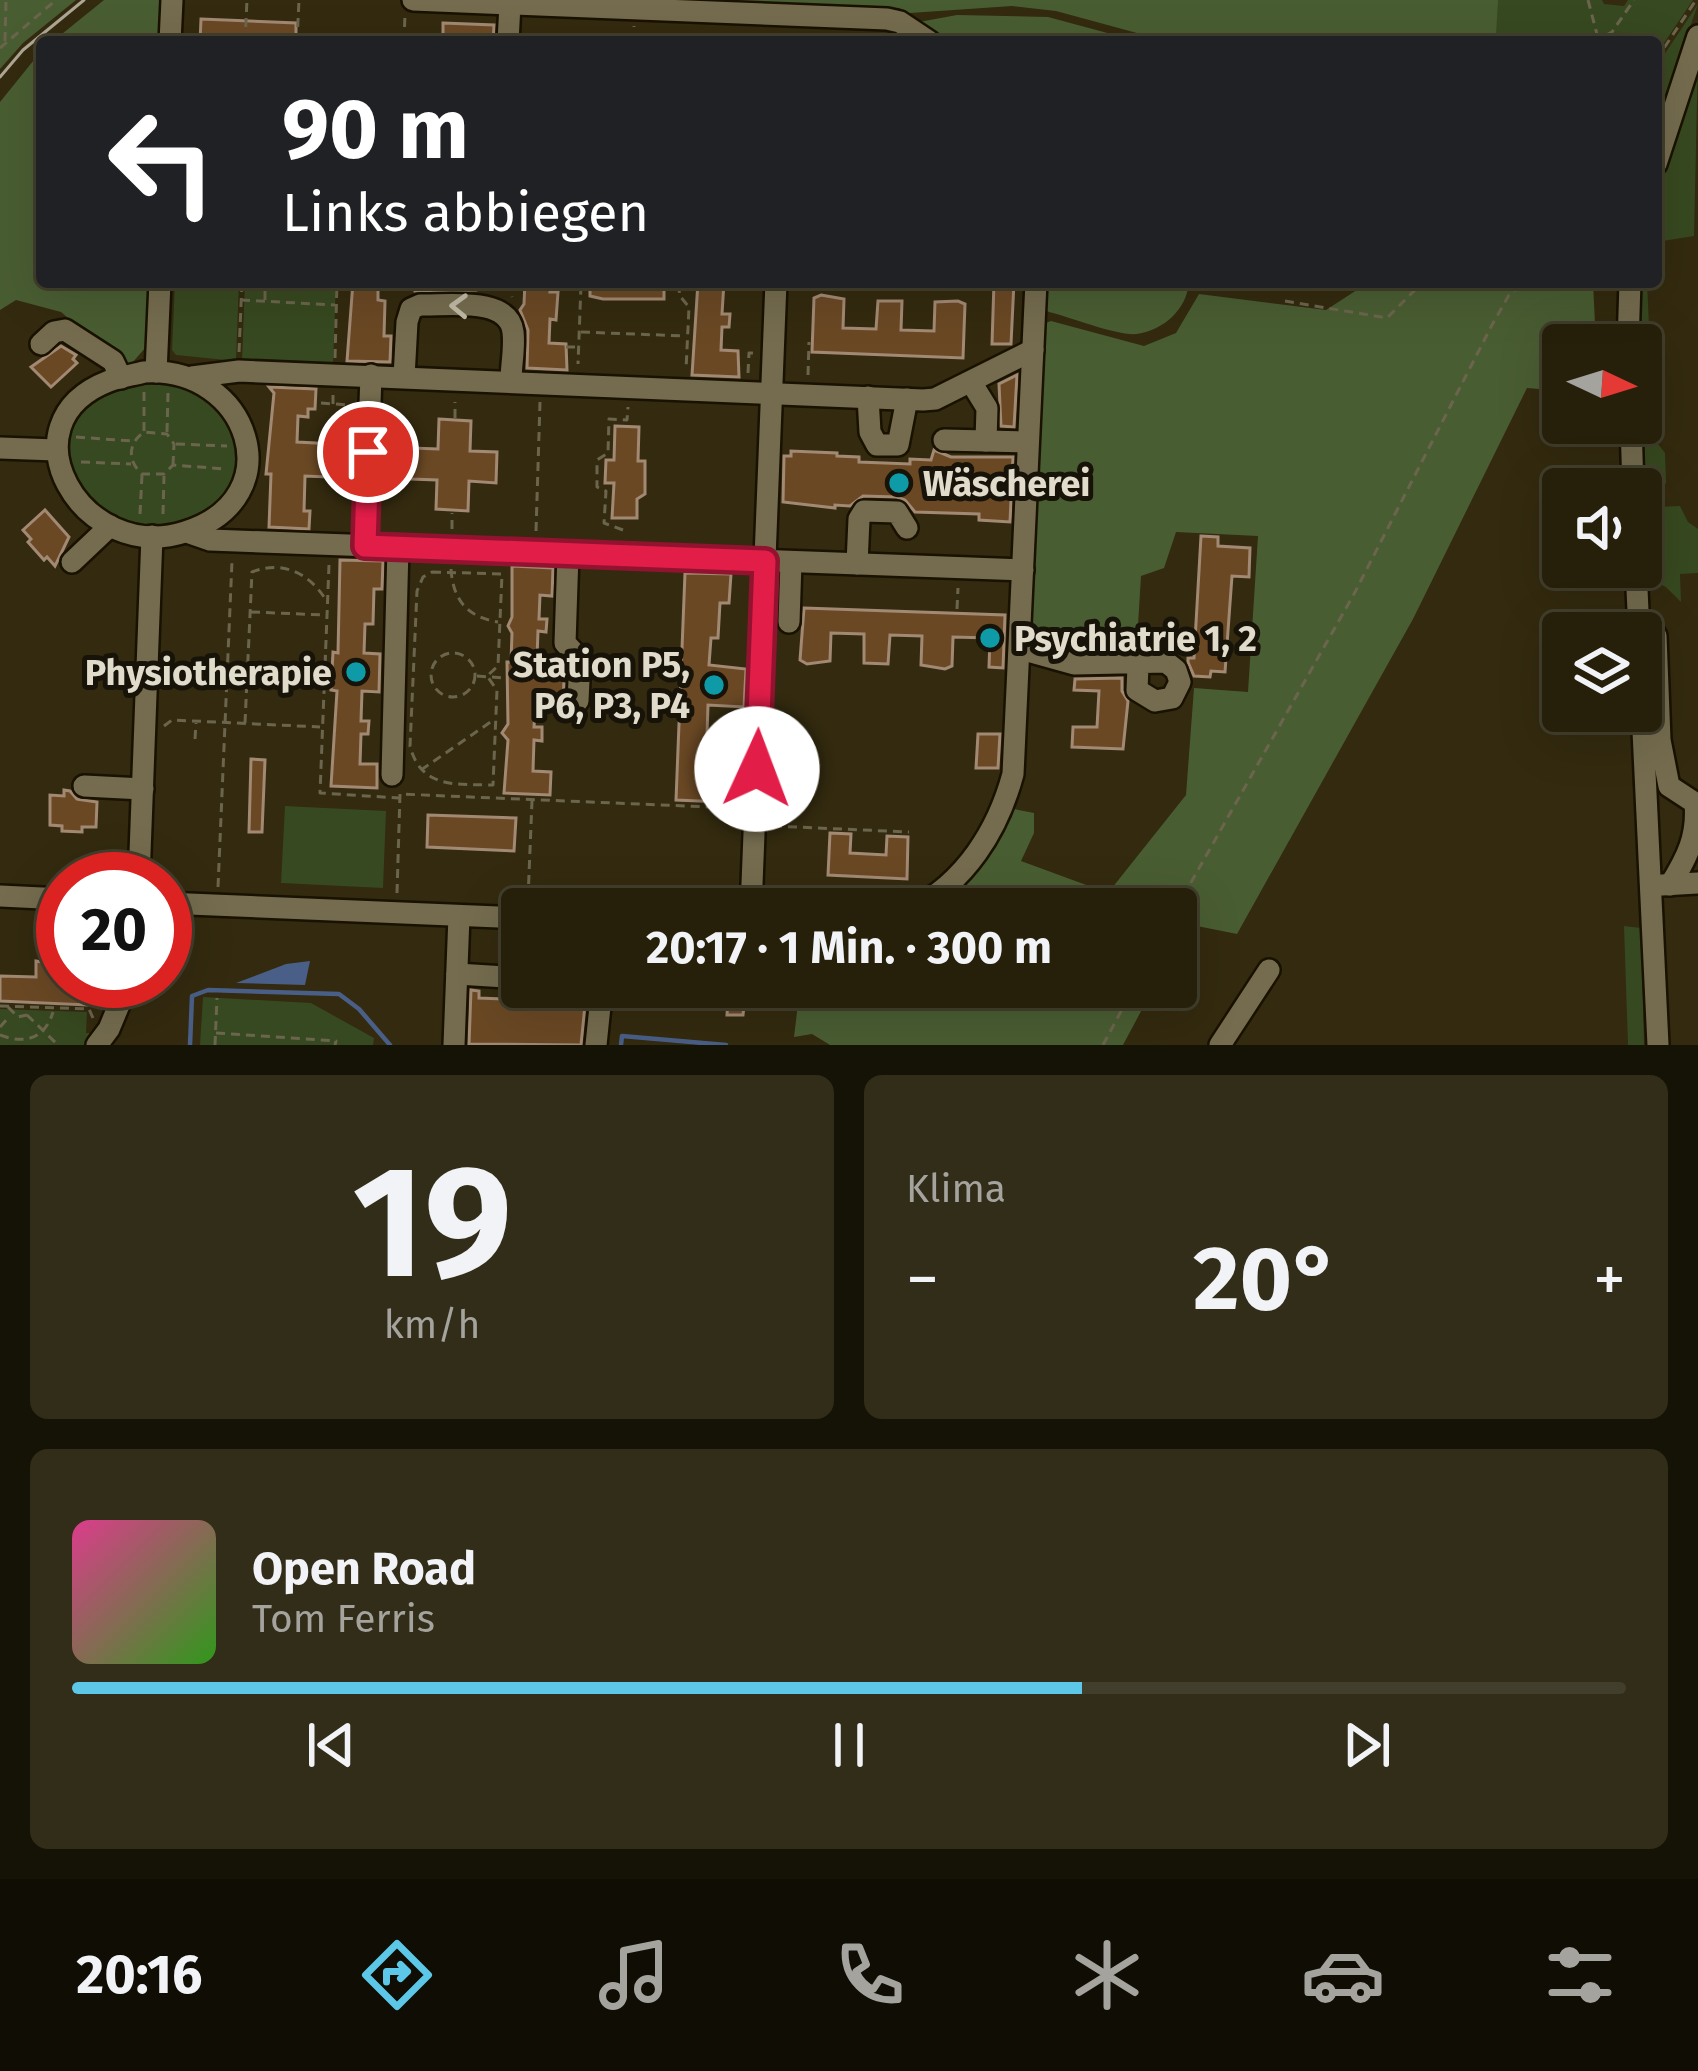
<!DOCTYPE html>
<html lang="de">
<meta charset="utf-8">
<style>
body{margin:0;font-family:"Fira Sans",sans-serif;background:#322d19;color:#f1f3f6;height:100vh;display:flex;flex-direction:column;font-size:45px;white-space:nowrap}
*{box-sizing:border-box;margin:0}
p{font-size:39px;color:#a4a39d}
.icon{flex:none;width:66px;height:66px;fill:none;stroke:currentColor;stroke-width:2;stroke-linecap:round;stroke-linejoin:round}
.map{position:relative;height:1045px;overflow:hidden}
.side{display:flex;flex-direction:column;gap:30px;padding:30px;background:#151206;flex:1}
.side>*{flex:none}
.top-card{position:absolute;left:36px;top:36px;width:1626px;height:252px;border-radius:12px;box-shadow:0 12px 48px #0002,0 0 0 3px #423e2c;background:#202124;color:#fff;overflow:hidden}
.needle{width:78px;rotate:94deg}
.tools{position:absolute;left:1542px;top:324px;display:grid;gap:24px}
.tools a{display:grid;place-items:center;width:120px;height:120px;border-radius:12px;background:#26200b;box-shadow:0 12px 48px #0002,0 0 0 3px #423e2c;font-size:60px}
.speed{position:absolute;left:36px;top:852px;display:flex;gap:24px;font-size:60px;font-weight:700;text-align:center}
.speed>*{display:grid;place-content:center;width:156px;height:156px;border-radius:50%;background:#26200b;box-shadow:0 12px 48px #0002,0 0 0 3px #423e2c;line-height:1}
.speed .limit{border:18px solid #d22;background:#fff;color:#111}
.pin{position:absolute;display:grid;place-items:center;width:102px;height:102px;color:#fff;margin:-51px;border:6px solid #fff;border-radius:50%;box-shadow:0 3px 12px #0007}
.me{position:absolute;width:132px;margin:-66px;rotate:2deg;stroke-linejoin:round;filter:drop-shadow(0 0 9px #0008)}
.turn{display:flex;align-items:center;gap:42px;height:252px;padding:0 48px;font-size:54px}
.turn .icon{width:156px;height:156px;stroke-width:2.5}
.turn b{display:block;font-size:84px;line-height:102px}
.big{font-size:90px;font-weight:700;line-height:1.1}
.side .tile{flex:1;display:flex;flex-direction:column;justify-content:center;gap:18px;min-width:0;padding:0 42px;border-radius:18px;background:#322d19}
.side .dial{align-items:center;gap:0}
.dial b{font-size:156px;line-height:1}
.song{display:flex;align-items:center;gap:36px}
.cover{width:144px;height:144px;border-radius:18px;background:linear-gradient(135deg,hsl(330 70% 55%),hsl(110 70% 35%))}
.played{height:12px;border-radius:6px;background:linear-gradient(90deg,#5dc7e8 65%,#423e2c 65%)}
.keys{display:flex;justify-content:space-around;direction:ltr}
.heat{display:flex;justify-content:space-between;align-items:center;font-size:66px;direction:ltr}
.side .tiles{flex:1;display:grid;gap:30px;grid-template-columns:1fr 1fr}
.tile:last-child{grid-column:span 2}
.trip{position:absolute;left:501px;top:888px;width:696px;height:120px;border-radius:12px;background:#26200b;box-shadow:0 12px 48px #0002,0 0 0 3px #423e2c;font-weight:700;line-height:120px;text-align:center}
.tabs{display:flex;height:192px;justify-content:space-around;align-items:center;background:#0f0d04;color:#a4a39d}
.tabs .icon{width:84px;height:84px}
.tabs .selected{color:#5dc7e8}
.tabs b{font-size:54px;color:#f1f3f6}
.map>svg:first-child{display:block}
.green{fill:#374920}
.forest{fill:#495d32}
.water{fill:#4a5f87}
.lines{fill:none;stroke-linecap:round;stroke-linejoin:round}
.stream{stroke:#4a5f87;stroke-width:4.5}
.building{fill:#6a4824;stroke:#a28973;stroke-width:3}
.minor-casing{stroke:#1a1200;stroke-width:26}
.path{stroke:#6c654d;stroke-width:3;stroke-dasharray:9 6;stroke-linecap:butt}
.minor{stroke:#756c4f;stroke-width:21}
.tram{stroke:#aea794;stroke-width:3}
.oneway{stroke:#c0baa6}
.route-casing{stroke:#92132f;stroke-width:30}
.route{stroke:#e11d48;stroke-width:21}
.culture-dot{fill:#0f9aa8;stroke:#171308;stroke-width:4.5}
.labels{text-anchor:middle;stroke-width:10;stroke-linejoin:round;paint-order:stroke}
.poi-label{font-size:36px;font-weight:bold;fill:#e0dbcb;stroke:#171308;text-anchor:start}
</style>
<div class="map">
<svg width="1698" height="1045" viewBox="0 0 1698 1045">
<rect width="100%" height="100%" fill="#332a0f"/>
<g class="green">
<path d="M 1301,0 L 1602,0 L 1604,4 L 1624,6 L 1628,0 L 1693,0 L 1656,55 L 1656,42 L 1332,42 Z"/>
<path d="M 1698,4 L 1663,104 L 1656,104 L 1656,67 Z"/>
<path d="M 1698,58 L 1694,236 L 1656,242 L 1656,196 L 1687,107 Z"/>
<path d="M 175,282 L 239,282 L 236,361 L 176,355 L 172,350 Z"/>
<path d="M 245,282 L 336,282 L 333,364 L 242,361 Z"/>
<path d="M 1640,282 L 1647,282 L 1654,439 L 1665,453 L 1666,483 L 1658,490 L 1643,484 L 1641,345 L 1637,345 Z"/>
<path d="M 139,380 L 190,386 L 229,414 L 243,467 C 236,479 228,498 217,507 C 188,532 129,533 99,510 C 85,500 75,478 65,464 C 74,401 80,401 139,380 Z"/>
<path d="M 1680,506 L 1688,522 L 1698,529 L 1698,573 L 1680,574 L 1681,602 L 1666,587 L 1650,579 L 1645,522 L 1659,507 Z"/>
<path d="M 285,806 L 386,811 L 383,888 L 281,883 Z"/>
<path d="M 1624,926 L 1641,928 L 1644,1045 L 1628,1045 Z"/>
<path d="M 203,997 L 311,1003 L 374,1038 L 373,1045 L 200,1045 Z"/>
<path d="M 0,1009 L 87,1012 L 86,1033 L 90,1033 L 85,1045 L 0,1045 Z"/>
</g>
<g class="forest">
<path d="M 0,0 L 76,0 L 23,43 L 0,69 Z"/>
<path d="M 104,0 L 161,0 L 161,42 L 52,42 Z"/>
<path d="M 611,0 L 1498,0 L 1496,35 L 1502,42 L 1170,42 L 1056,11 L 1012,6 L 881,15 L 901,8 Z"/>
<path d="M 957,15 L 1048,17 L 1141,42 L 941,42 L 908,24 Z"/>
<path d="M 42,50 L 42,282 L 150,282 L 146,347 L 132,363 L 123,364 L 61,312 L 16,300 L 0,310 L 0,102 Z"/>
<path d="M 1040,282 L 1189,282 C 1187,309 1164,330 1137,334 C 1117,336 1070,317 1049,312 L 1039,306 Z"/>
<path d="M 1369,282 L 1593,282 L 1596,345 L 1563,345 L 1563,391 L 1527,388 L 1413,619 L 1237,934 L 1187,924 L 1176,945 L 1176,909 L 919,909 L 1009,808 L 1034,813 L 1034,833 L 1021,861 L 1108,893 L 1186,795 L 1194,688 L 1248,692 L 1258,536 L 1176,532 L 1164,568 L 1141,576 L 1136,658 L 1068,655 L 1027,633 L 1038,326 L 1051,321 L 1144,346 L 1176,333 L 1199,294 L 1326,310 Z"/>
<path d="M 800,987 L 1154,987 L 1123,1045 L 830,1045 L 812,1034 L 794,1037 Z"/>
</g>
<path class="water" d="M 310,961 L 305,985 L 236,983 L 286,964 Z"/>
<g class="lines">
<g class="stream">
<path d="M 190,1045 L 192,996 L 208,990 L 339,994 L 359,1009 L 390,1045"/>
<path d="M 621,1045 L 622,1036 L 726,1045"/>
</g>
</g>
<g class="building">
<path d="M 201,19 L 296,23 L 296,42 L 200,42 Z"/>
<path d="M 443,23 L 494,25 L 493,42 L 443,42 Z"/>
<path d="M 353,282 L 378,282 L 378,300 L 385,301 L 384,336 L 391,336 L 390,362 L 347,361 Z"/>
<path d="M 415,282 L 477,282 L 476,290 L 415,291 Z"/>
<path d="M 525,282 L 551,282 L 550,292 L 558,292 L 556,320 L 550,319 L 549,343 L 566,344 L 567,370 L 527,368 L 528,330 L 520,310 L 524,304 Z"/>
<path d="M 590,282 L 664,282 L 664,299 L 603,299 L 590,296 Z"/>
<path d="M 698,282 L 724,282 L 722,314 L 730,314 L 729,327 L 722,327 L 721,350 L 738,351 L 739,377 L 692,375 Z"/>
<path d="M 994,282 L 1014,282 L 1011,344 L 992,344 Z"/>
<path d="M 821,295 L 844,299 L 843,328 L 876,329 L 878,301 L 902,301 L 901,330 L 934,331 L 935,302 L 958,301 L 965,304 L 963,358 L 812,352 L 814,298 Z"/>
<path d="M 61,346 L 76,355 L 73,359 L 77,363 L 51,387 L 31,367 Z"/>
<path d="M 1017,375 L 1014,427 L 1001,426 L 999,384 Z"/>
<path d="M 269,387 L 316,389 L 315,409 L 308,409 L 308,417 L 298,416 L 297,442 L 354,445 L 352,478 L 305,476 L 304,511 L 310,511 L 309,529 L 269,527 L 271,474 L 266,474 L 274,393 Z"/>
<path d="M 439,419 L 471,421 L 470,451 L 497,452 L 496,483 L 469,481 L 468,511 L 436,509 L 437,480 L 411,479 L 412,448 L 438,449 Z"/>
<path d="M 615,426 L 639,427 L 638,461 L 645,461 L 645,494 L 637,499 L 637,518 L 612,518 L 614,483 L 605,483 L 606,460 L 614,460 Z"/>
<path d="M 934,450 L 951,457 L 1013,457 L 1010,522 L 979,520 L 979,514 L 915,512 L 905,500 L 897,497 L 863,496 L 850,506 L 835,505 L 835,508 L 783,502 L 784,456 L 791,456 L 791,451 L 837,453 L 837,456 L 859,457 L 859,462 L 910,464 L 910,459 L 931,460 Z"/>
<path d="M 45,510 L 69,537 L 55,566 L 47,557 L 44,560 L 28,542 L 31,539 L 23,530 Z"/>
<path d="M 1201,536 L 1218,537 L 1218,546 L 1250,548 L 1249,577 L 1232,576 L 1225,672 L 1211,671 L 1210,677 L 1194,676 L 1188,662 L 1188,658 L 1194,658 Z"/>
<path d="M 340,560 L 383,561 L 382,589 L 374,589 L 373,624 L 365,624 L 364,653 L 380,654 L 379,692 L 362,691 L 361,721 L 369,721 L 368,734 L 361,734 L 360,764 L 377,764 L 377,788 L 331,786 L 337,691 L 331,690 L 333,652 L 338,653 Z"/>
<path d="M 512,566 L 553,568 L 552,596 L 540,595 L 539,619 L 547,619 L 546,632 L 538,631 L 537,658 L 557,659 L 557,663 L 565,665 L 563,698 L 536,697 L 534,727 L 542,727 L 542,741 L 534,740 L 533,771 L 551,772 L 550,795 L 504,793 L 508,740 L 502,733 L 508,724 L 507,662 L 511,662 L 512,633 L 508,626 L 512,617 Z"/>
<path d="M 685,573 L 731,574 L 729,603 L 720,603 L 718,638 L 711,638 L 709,665 L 746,669 L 744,707 L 708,705 L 707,735 L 715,735 L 714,749 L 706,748 L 705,778 L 723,778 L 722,802 L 676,800 Z"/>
<path d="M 804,608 L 1005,615 L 1003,668 L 989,667 L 990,638 L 953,637 L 952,666 L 945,669 L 921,665 L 922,636 L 890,635 L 888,664 L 864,663 L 864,634 L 831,633 L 830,661 L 807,664 L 800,660 Z"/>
<path d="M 1122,678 L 1122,691 L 1128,701 L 1123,749 L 1072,747 L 1073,727 L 1097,727 L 1099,691 L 1074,690 L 1075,679 Z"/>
<path d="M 978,734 L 1000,734 L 998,768 L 976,768 Z"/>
<path d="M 251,759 L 265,760 L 262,832 L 249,832 Z"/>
<path d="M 64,790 L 70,791 L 77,799 L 97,802 L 96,827 L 82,827 L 82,832 L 62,831 L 62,826 L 50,825 L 50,795 L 64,796 Z"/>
<path d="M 428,815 L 516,818 L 514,851 L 427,847 Z"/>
<path d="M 830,833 L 851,834 L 850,853 L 886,855 L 887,836 L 908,837 L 907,879 L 828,875 Z"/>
<path d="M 36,961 L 63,966 L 63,981 L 88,981 L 87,1005 L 0,1001 L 0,976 L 36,977 Z"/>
<path d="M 722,987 L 772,987 L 772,1000 L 750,1001 L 750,1006 L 744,1006 L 743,1015 L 727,1015 L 728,999 L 722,999 Z"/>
<path d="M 471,990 L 479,991 L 479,998 L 558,1001 L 558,994 L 586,995 L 581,1045 L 469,1044 Z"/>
</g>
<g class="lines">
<g class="minor-casing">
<g id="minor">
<path d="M 413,0 L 887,19 L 900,22 L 930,42"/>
<path d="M 170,42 L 172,0"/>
<path d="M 508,42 L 510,4"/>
<path d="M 1656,164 L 1698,36"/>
<path d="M 41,344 L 54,332 L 65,330 L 113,361 L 121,378"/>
<path d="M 1628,345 L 1630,282"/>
<path d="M 144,372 C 249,365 294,498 185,532 C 82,565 0,423 109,381 C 120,377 133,375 144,372 Z"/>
<path d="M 156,372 L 160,282"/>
<path d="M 192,377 L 239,371 L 923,400 L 935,399 L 1033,350"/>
<path d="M 404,377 L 407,322 L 411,309 L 420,305 C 447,306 509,296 513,332 C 515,348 511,365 511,381"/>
<path d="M 971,382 L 987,408 L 986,441"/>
<path d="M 868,397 L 870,432 L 877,445 L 898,445 L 907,399"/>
<path d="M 1631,423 L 1633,489"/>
<path d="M 944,440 L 1028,442"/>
<path d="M 0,448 L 56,450"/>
<path d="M 187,532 L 210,540 L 1023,570"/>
<path d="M 365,546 L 371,375"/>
<path d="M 568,554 L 565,643 L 580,659 L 578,701"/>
<path d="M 72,562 L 110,526"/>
<path d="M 857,564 L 859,519 L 864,511 L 897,512 L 907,528"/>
<path d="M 1636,567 L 1639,633"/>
<path d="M 789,622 L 791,562"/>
<path d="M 1638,630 L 1652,629 L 1656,636 L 1660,740 L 1669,786 L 1695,803 C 1698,836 1687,858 1670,885"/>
<path d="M 1020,649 L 1074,664 L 1166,662 L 1176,670 L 1180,682 L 1172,698 L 1155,701 L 1137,690 L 1138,666"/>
<path d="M 1641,689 L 1658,1045"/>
<path d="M 392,775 L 398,547"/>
<path d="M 84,786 L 143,789"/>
<path d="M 139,879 L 152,536"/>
<path d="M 1662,885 L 1698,883"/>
<path d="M 0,896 L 63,899"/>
<path d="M 165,903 L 522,918"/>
<path d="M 751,909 L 776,282"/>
<path d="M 912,909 C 965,883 998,830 1013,774 L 1036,282"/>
<path d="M 457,974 L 522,978"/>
<path d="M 97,1045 L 109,1029 L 129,981"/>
<path d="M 454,1045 L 459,916"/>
<path d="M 596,1045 L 602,987"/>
<path d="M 1220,1045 L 1269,970"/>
</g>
</g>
<g class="path">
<path d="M 1588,0 L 1599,42"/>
<path d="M 5,41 L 6,0"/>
<path d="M 245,42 L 247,0"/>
<path d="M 297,42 L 299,0"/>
<path d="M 404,42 L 405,14"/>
<path d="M 634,42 L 634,26"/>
<path d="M 1593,42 L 1612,32 L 1634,0"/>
<path d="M 0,48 L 56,0"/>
<path d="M 1656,60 L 1696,0"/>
<path d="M 508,282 L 512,297"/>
<path d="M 567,282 L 581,285 L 578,364"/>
<path d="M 680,284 L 679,295 L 689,307 L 686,370"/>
<path d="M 241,300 L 335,305"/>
<path d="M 265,300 L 265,282"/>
<path d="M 1285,301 L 1387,318 L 1423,282"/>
<path d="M 581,332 L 686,336"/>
<path d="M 566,347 L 577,347"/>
<path d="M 239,352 L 242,282"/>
<path d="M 335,358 L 337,282"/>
<path d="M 748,373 L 749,353 L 756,353"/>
<path d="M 808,375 L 809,342"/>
<path d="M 321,403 L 349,405"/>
<path d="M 333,404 L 333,392"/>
<path d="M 455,418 L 455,402"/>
<path d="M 144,431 L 144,392"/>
<path d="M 167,432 L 168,393"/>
<path d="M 76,437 L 132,441"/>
<path d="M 176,444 L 227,446"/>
<path d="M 81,462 L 131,464"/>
<path d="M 173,465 L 174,444 L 167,434 L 144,432 C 128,443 127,461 142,474 L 164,474 L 173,465 L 225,469"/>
<path d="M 140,514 L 142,475"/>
<path d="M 163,514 L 164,476"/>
<path d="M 452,529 L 452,513"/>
<path d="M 623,530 L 604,523 L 606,491 L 597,487 L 597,460 L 608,453 L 609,419 L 627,420 L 628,407"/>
<path d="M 536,531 L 540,402"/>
<path d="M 329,565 L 320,793 L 399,798"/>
<path d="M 451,569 C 453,600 467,617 498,622"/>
<path d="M 432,572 L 502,574 L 498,666 L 487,676 L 497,690 L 493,785 C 456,784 421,789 410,746 L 417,591 L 423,577 Z"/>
<path d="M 957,609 L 958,588"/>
<path d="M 251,612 L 325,615"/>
<circle cx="453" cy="675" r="22"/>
<path d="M 477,676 L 505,678"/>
<path d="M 245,723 L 252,572 C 283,560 309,573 326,600"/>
<path d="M 164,726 L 172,720 L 320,727"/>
<path d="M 195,739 L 196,723"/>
<path d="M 421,770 L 492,721"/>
<path d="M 773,826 L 909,832"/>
<path d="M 218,887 L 232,561"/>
<path d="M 397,893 L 400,794 L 735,808"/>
<path d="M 528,899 L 532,801"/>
<path d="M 536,906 L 606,909"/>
<path d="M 1176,909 L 1354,594 L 1492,325 L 1509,295 L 1525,282"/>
<path d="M 0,1006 L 89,1009 L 93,1018"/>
<path d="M 8,1007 L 18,1017 L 27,1015 L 29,1009"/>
<path d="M 27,1015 L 58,1045"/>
<path d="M 0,1027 L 10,1016"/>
<path d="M 216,1033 L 336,1041 L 335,1045"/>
<path d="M 0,1035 C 26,1045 45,1038 53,1012"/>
<path d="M 215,1045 L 217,998"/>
<path d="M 1103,1045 L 1134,987"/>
</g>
<use href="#minor" class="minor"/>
<path class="tram" d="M 0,77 L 23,50 L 84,0"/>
</g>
<defs><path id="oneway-chevron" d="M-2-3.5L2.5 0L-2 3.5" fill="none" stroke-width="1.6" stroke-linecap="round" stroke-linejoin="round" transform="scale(3)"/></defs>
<use class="oneway" href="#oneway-chevron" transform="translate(459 306) rotate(-178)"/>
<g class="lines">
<g class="route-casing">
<path id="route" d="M 368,452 L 365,546 L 765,561 L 757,769"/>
</g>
<use href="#route" class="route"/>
</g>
<g class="culture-dot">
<circle cx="899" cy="483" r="12"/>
<circle cx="990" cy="638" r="12"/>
<circle cx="356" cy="672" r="12"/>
<circle cx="714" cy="685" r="12"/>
</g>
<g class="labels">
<g class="poi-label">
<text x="923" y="496">Wäscherei</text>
<text x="1014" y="651">Psychiatrie 1, 2</text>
<text x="690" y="677" text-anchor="end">Station P5,<tspan x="690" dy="41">P6, P3, P4</tspan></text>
<text x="332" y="685" text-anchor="end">Physiotherapie</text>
</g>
</g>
</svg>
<div class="tools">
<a><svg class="needle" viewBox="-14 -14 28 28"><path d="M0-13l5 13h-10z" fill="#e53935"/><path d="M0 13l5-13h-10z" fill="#a4a39d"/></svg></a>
<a><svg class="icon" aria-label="sound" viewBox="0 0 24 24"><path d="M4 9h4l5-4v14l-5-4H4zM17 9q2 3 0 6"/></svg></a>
<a><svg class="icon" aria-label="layers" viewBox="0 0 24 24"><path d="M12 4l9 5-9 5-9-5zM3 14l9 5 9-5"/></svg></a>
</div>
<div class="speed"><div class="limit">20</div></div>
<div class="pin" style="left:368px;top:452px;background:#d93025"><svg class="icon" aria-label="arrive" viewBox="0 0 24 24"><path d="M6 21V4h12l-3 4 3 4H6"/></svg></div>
<svg class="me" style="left:757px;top:769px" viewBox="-20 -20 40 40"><circle r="19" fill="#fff"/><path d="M0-13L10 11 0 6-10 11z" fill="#e11d48"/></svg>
<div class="trip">20:17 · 1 Min. · 300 m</div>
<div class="top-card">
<div class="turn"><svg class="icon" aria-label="left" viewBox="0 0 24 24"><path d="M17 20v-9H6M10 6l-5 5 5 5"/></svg><div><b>90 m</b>Links abbiegen</div></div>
</div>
</div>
<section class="side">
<div class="tiles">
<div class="tile dial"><b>19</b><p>km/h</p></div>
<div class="tile"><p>Klima</p>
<div class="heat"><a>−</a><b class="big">20°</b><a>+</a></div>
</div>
<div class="tile">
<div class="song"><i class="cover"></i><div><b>Open Road</b><p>Tom Ferris</p></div></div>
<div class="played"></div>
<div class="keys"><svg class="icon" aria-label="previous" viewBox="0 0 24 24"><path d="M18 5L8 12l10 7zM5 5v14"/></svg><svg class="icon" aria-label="pause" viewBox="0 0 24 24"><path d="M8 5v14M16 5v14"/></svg><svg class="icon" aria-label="next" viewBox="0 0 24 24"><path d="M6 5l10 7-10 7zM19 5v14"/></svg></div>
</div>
</div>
</section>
<nav class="tabs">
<b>20:16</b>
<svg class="icon selected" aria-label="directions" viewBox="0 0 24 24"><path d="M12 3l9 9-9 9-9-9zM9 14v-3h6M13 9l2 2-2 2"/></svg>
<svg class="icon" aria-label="music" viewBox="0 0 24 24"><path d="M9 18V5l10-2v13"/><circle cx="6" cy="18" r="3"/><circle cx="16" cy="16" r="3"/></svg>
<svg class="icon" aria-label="phone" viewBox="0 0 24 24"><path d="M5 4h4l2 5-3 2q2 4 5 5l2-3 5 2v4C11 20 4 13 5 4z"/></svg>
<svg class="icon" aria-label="climate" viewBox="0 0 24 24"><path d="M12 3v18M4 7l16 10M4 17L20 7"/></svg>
<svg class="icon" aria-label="car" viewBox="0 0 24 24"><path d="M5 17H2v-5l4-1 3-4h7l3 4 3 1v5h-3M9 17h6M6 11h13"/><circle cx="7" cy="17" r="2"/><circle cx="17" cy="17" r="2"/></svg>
<svg class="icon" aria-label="filters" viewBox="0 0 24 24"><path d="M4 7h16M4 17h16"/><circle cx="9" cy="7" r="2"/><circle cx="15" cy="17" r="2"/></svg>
</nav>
